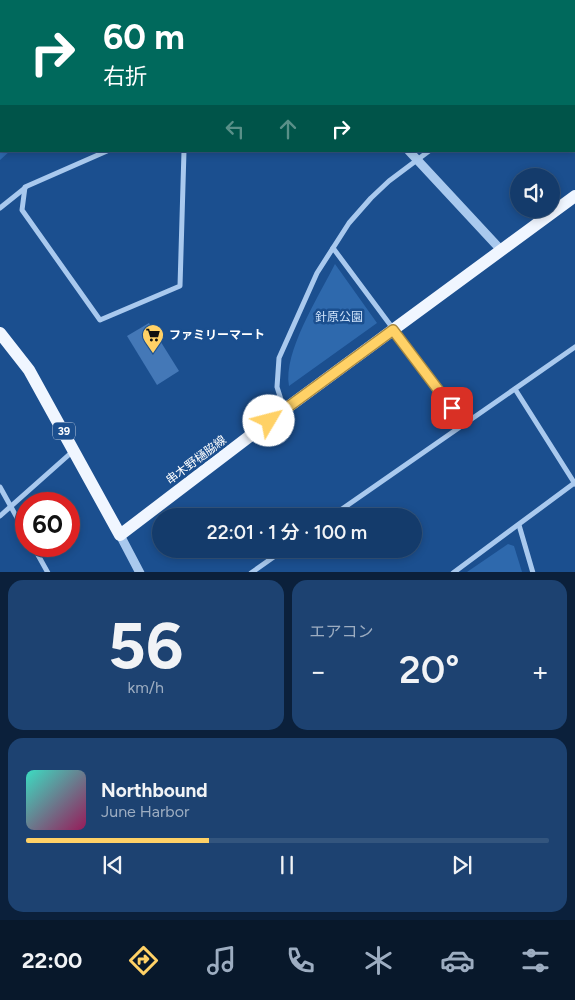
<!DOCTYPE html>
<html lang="ja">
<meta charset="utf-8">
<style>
body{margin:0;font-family:Figtree,"Noto Sans JP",sans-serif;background:#1d4271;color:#f1f3f6;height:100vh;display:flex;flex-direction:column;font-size:19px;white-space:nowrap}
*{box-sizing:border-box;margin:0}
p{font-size:16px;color:#9dadc1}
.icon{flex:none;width:28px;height:28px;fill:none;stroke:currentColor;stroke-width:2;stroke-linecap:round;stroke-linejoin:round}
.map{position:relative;height:572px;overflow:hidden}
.side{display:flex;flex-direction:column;gap:8px;padding:8px;background:#0b203b;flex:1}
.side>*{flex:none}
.top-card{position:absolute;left:0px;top:0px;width:575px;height:152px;box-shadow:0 2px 8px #0003,0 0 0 1px #33557e;background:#00695c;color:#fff;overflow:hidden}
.buttons{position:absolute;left:510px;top:168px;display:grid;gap:10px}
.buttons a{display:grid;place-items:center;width:50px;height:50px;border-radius:50%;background:#143b6b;box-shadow:0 2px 8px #0003,0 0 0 1px #33557e;font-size:25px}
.speed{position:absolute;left:15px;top:492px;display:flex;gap:10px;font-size:25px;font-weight:700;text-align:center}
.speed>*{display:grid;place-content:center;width:65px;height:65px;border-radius:50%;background:#143b6b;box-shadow:0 2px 8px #0003,0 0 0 1px #33557e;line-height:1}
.speed .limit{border:8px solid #d22;background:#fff;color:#111}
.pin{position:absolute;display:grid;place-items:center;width:42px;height:42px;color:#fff;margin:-21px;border-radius:10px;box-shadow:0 2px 8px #0006}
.me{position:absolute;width:55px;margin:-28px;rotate:53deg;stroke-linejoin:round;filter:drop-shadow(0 0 4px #0008)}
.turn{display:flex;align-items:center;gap:18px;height:105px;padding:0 20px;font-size:22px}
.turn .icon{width:65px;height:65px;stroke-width:2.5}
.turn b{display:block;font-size:35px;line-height:42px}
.lanes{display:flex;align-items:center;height:48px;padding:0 20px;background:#0003;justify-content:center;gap:25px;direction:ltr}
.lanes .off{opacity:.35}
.big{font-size:38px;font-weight:600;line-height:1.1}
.side .widget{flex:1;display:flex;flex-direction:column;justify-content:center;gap:8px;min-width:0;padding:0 18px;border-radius:15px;background:#1d4271}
.side .dial{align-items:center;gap:0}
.dial b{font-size:65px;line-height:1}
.song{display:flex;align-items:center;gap:15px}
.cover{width:60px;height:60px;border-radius:8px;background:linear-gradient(135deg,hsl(170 70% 55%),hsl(330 70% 35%))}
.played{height:5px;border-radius:2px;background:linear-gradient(90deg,#ffd166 35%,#33557e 35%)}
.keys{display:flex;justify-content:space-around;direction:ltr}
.heat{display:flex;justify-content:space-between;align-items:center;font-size:28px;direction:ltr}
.side .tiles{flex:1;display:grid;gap:8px;grid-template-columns:1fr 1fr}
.widget:last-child{grid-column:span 2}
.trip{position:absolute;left:152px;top:508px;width:270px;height:50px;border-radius:25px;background:#143b6b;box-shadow:0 2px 8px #0003,0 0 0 1px #33557e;font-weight:600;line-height:50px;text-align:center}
.tab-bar{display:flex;height:80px;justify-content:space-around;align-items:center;background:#08182b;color:#9dadc1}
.tab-bar .icon{width:35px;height:35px}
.tab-bar .active{color:#ffd166}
.tab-bar b{font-size:22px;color:#f1f3f6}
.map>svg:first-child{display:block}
.green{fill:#2e69ad}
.building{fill:#4478b7}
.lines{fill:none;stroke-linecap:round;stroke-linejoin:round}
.minor{stroke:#a9c9ee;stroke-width:5}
.tertiary{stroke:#a9c9ee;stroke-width:9}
.primary{stroke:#f0f6ff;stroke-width:12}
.route-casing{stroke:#a68842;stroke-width:12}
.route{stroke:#ffd166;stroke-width:9}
.labels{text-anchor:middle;stroke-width:5;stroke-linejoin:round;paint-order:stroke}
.shield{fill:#1b4f8f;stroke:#bbcadd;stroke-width:1}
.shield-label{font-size:11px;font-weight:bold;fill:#fff}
.park-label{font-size:12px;fill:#cfe3fa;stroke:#1b4f8f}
.poi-label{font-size:12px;font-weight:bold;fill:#fff;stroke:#1b4f8f;text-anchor:start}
.street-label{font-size:12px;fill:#fff;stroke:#1b4f8f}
</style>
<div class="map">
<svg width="575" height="573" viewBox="0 0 575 573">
<rect width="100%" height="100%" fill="#1b4f8f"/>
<g class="green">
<path d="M 10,0 L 133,1 L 1,1 L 1,151 L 10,151 L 0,160 L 0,1 Z"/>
<path d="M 335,264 L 377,323 L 289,386 C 283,352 319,296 335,264 Z"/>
<path d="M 508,544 L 514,546 L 522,572 L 467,572 Z"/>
</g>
<path class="building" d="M 149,323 L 179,371 L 157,385 L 127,336 Z"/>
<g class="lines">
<g class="minor">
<path d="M 129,0 L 130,1"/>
<path d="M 529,0 L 529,1"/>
<path d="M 180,1 L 180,0"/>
<path d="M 574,43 L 575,42"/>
<path d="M 574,61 L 575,62"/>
<path d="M 107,151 L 25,187 L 22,210 L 100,320 L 180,286 L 184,151"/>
<path d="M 0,208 L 25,188"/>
<path d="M 333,248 L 464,424"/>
<path d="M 515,389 L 575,484"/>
<path d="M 284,409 L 277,387 L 279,358 L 317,273 L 349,223 L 371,198 L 389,181 L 429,151"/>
<path d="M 0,487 L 26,534"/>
<path d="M 0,516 L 72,452"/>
<path d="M 332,516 L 575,347"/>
<path d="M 519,525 L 533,573"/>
<path d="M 33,546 L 48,573"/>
<path d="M 251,573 L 285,549"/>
<path d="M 453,573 L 573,484"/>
</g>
<g class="tertiary">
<path d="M 331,1 L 331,0"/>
<path d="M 409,151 L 501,250"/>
<path d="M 120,535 L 140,573"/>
</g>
<path class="primary" d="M 0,333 L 29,370 L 120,535 L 284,410 L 575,196"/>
</g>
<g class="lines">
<g class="route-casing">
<path id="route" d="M 269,421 L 393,330 L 452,408"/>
</g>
<use href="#route" class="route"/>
</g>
<defs>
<g id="supermarket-pin" transform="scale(1.125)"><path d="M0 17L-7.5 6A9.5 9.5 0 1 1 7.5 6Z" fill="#ffd166" stroke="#1b4f8f"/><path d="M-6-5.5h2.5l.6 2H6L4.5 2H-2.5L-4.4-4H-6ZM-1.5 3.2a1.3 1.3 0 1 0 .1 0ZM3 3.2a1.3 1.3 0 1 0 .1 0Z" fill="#111"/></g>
</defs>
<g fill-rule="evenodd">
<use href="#supermarket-pin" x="153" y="335"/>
</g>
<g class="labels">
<rect class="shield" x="53" y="422.5" width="22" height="17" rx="4"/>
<g class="shield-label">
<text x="64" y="435">39</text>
</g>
<g class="park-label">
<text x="339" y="321">針原公園</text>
</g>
<g class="poi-label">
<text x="169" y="339">ファミリーマート</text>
</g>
<g class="street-label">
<text transform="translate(196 460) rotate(-37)" y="4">串木野樋脇線</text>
</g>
</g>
</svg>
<div class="buttons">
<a><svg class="icon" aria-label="sound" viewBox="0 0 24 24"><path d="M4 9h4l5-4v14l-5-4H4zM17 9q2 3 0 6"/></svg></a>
</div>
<div class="speed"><div class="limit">60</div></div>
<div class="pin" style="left:452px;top:408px;background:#d93025"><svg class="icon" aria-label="arrive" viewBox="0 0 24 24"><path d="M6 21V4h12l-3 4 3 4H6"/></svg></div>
<svg class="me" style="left:269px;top:421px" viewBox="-20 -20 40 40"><circle r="19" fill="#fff"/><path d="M0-13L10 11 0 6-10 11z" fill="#ffd166"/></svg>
<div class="trip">22:01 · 1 分 · 100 m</div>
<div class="top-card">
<div class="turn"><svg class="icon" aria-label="right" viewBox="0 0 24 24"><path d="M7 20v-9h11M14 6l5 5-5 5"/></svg><div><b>60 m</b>右折</div></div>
<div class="lanes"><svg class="icon off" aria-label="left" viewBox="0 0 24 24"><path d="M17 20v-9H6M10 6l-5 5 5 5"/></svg><svg class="icon off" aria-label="ahead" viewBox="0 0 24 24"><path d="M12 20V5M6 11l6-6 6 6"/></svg><svg class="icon" aria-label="right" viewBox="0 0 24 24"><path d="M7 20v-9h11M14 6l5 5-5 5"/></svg></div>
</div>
</div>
<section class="side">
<div class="tiles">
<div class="widget dial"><b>56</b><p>km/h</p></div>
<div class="widget"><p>エアコン</p>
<div class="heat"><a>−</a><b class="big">20°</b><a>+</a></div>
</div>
<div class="widget">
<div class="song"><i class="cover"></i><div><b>Northbound</b><p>June Harbor</p></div></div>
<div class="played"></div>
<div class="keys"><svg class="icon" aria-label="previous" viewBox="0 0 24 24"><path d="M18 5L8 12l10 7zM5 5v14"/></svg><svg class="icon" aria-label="pause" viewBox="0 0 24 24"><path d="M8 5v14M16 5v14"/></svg><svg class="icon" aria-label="next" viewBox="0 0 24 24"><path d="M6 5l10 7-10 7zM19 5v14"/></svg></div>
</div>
</div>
</section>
<nav class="tab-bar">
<b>22:00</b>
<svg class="icon active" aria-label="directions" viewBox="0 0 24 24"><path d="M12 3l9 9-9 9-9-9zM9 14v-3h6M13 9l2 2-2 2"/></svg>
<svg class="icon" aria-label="music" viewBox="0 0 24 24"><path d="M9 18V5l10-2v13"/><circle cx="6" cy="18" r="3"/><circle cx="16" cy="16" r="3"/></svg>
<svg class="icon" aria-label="phone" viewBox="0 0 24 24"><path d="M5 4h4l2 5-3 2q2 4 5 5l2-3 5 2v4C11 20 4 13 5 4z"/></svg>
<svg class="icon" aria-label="climate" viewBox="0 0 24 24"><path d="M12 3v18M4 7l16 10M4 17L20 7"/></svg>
<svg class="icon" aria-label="car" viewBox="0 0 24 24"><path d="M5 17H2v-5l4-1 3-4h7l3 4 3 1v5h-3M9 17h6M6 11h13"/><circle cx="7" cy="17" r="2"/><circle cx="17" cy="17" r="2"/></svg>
<svg class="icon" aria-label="filters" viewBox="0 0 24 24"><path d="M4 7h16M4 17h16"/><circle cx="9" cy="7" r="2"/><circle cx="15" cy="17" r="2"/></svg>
</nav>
